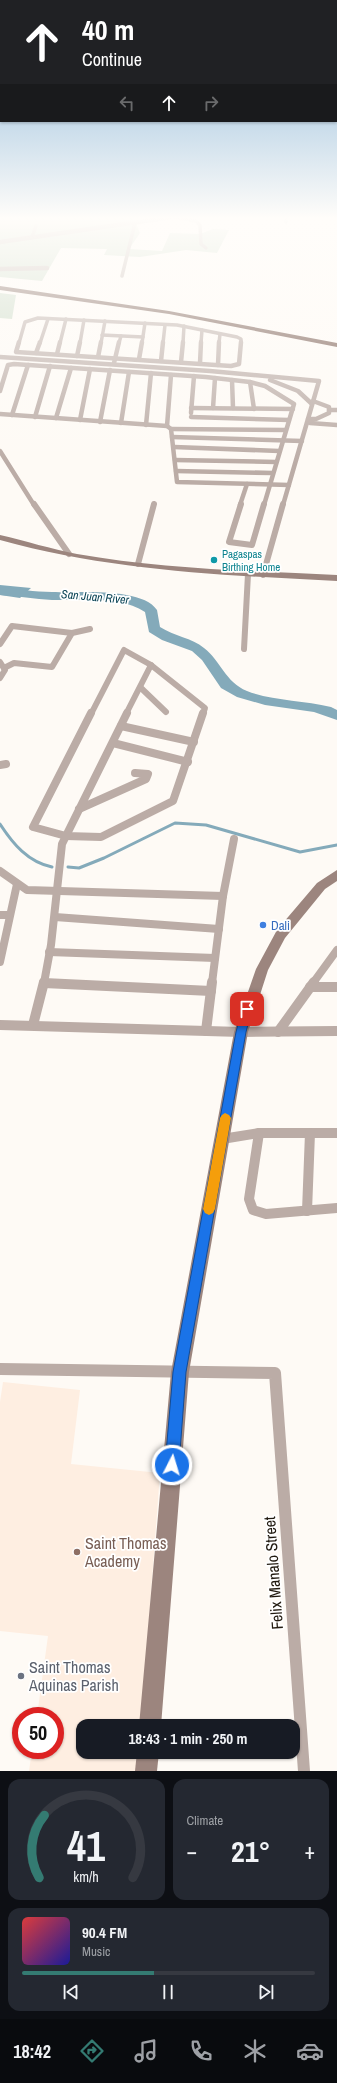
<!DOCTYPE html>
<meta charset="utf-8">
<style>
body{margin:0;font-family:"Archivo Narrow",sans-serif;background:#242831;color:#f1f3f6;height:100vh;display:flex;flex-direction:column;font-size:15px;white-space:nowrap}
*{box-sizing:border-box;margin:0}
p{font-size:13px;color:#9ea1a6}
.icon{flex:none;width:22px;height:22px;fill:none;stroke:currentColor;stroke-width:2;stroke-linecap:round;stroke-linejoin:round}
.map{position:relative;height:1771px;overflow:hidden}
.side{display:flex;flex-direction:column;gap:8px;padding:8px;background:#0d0f14;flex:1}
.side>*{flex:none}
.hud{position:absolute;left:0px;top:0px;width:337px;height:122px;box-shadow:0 1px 3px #0004;background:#202124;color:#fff;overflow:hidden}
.speed{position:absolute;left:12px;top:1707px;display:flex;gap:8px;font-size:20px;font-weight:700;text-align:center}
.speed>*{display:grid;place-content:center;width:52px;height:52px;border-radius:50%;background:#171b24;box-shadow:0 1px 3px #0004;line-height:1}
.speed .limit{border:6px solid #d22;background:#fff;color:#111}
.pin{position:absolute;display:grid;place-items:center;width:34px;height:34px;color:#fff;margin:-17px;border-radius:8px;box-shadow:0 2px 6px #0006}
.me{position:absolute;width:44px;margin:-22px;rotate:5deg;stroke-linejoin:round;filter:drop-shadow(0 0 3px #0008)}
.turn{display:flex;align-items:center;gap:14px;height:84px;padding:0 16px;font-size:18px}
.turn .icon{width:52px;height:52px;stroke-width:2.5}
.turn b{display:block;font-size:28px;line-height:34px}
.lanes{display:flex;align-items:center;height:38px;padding:0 16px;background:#0003;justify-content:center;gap:20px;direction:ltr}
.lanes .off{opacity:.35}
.big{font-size:30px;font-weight:700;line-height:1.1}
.side .widget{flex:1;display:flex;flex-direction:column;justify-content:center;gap:6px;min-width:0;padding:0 14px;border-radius:12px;background:#242831}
.side .dial{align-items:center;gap:0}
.dial svg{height:104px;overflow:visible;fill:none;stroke:#363941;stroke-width:7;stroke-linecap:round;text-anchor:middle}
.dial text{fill:#f1f3f6;stroke:none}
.song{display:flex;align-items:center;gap:12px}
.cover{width:48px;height:48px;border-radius:6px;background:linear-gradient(135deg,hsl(0 70% 55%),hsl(240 70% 35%))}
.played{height:4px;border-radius:2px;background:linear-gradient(90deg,#347b72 45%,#363941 45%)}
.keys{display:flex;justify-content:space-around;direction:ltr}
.heat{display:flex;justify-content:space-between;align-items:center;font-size:22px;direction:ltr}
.side .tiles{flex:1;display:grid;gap:8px;grid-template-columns:1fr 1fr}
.widget:last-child{grid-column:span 2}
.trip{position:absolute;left:76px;top:1719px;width:224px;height:40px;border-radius:12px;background:#171b24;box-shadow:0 1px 3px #0004;font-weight:700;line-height:40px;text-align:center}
.menu{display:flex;height:64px;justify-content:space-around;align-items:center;background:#090b0e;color:#9ea1a6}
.menu .icon{width:28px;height:28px}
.menu .active{color:#347b72}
.menu b{font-size:18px;color:#f1f3f6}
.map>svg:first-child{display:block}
.education{fill:#feeee1}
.green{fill:#c6d7c2}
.water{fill:#84aaba}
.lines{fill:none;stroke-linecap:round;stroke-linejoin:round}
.stream{stroke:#84aaba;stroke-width:3}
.river{fill:#84aaba;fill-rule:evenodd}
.minor-far5{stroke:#bbaca6;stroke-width:3.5}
.minor-far4{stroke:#bbaca6;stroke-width:4.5}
.minor-far3{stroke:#bbaca6;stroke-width:6}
.minor-far2{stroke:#bbaca6;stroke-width:8}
.minor-far1{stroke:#bbaca6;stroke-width:10}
.minor{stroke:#bbaca6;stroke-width:12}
.tertiary{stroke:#bbaca6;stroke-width:4.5}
.secondary{fill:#9c857e;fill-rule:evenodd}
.motorway{fill:#715348;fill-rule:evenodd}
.route{fill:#1a73e8;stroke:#114b97}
.slow{fill:#f59e0b}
.culture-dot{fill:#0f9aa8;stroke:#fff;stroke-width:1.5}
.shop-dot{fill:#3f7fe0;stroke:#fff;stroke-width:1.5}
.education-dot{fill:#8d6e63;stroke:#fff;stroke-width:1.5}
.worship-dot{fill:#6b7280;stroke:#fff;stroke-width:1.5}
.labels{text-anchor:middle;stroke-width:3.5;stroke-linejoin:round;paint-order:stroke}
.far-culture-label{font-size:11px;fill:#0d838f;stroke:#fff;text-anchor:start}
.far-water-label{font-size:12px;font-style:italic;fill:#053f51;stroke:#fff}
.shop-label{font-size:13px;fill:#366cbe;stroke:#fff;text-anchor:start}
.near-education-label{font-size:16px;fill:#785e54;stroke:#fff;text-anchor:start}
.near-street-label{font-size:16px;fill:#211a10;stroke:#fff}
.near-worship-label{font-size:16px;fill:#5b616d;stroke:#fff;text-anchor:start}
</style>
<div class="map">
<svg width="337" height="1771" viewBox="0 0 337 1771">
<rect width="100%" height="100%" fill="#fefaf5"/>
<path class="education" d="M 3,1382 L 80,1390 L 71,1464 L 160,1473 L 141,1726 L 83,1726 L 83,1752 L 139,1752 L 137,1771 L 29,1771 L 32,1750 L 55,1750 L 55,1716 L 37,1716 L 48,1636 L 0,1631 L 0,1402 Z"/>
<g class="green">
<path d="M 0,216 L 133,216 L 140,233 L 129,249 L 162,251 L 170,233 L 200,234 L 213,229 L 229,230 L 217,253 L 186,250 L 140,257 L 104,255 L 107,249 L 61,248 L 42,281 L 0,277 Z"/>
<path d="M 0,293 L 16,295 L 12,319 L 0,318 Z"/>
</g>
<path class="water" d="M 0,585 L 31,588 L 20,598 L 0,595 Z"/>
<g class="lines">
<g class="stream">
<path d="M 0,824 C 13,844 28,862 52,867"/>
<path d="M 68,867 L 79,868 L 104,858 L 175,823 L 206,825 L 300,852 L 337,845"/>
</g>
<path class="river" d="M 0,587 C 17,589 35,592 52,592 C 77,593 142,587 157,610 L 160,627 C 174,636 192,638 204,648 C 221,661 225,682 247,691 C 272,701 303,700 331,707 L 337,710 L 337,720 L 314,712 L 265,705 L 237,697 L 221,688 L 202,660 L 192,651 L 162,640 L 149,632 L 145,612 C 120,595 82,601 52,600 C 35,599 17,596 0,595 Z"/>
<g class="minor-far5">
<path d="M 286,216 L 286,222"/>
<path d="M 175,217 L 196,221 L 200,225 L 201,244 L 206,248"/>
<path d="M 32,237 L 36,226"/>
<path d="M 122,276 L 135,223"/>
<path d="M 102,335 L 143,337"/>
<path d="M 19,343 L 25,322 L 38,318 L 177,325 L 237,337 L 241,339 L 241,343"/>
<path d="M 40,343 L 48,319"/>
<path d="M 60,343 L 66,319"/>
<path d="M 80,343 L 84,320"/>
<path d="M 101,343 L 105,321"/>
<path d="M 119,343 L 121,336"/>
<path d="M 142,343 L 145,323"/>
<path d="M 163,343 L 165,325"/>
<path d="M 183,343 L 184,326"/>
<path d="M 201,343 L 202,330"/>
<path d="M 219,343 L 220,334"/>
</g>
<g class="minor-far4">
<path d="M 19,342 L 16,352 L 231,366 L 239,364 L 241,342"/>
<path d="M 36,353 L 40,342"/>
<path d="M 57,354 L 60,342"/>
<path d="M 77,356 L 80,342"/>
<path d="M 0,357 L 210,371 L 319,381 L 283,505"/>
<path d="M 98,357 L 101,342"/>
<path d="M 139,359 L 142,342"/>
<path d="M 161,361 L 163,342"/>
<path d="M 181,362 L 183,342"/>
<path d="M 114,363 L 119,342"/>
<path d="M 200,363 L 201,342"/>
<path d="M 218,365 L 219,342"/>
<path d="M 232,380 L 233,408"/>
<path d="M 270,380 L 298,391 L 312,404"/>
<path d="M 250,382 L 254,409"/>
<path d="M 0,391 L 8,365 L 14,364 L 206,377 L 250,382 L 265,386 L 294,404 L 264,505"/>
<path d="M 191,408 L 293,409"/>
<path d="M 213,408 L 215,378"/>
<path d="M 329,410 L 337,410"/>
<path d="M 191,413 L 194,376"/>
<path d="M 0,414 L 167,426 L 171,429 L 177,482 L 289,485"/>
<path d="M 12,415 L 28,365"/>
<path d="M 35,417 L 50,366"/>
<path d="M 191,417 L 289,420"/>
<path d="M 56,418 L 71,368"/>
<path d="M 308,419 L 316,419 L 329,413 L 329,407 L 313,401"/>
<path d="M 80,420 L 90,369"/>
<path d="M 100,422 L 110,370"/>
<path d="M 121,423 L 129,372"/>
<path d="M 310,423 L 337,425"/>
<path d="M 146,425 L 151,373"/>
<path d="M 167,426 L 171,375"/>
<path d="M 171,429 L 286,430"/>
<path d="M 172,437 L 302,441"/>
<path d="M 174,447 L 279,451"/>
<path d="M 0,451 L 34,505"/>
<path d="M 175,460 L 276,462"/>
<path d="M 176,471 L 272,473"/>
<path d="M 240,505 L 247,484"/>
</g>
<g class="minor-far3">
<path d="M 34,504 L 69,554"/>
<path d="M 241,504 L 229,542 L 252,545 L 264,504"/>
<path d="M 138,564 L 154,504"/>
<path d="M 263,575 L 283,504"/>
<path d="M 0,644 L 12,626 L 72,633"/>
<path d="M 244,649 L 248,574"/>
<path d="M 0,662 L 5,670 L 0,678"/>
<path d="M 4,668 L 14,663 L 52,667 L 72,633 L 90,629"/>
<path d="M 141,688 L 166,712"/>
<path d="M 91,714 L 124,650 L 151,665 L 205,708 L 203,714"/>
<path d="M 126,714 L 151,665"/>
</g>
<g class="minor-far2">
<path d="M 91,713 L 33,827 L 66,836 L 101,837 L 173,801 L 203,713"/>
<path d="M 121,726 L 194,742"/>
<path d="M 113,743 L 188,762"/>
<path d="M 0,765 L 6,764"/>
<path d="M 79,809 L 146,779 L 148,774 L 135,773"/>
<path d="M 0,871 L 27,890 L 223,896"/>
<path d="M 0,915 L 9,915"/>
<path d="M 55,917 L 219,929"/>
<path d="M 49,952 L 215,958"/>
<path d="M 0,962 L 17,884"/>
<path d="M 44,983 L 51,945 L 62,844 L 127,713"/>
<path d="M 212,983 L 223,896 L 234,839"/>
<path d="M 313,983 L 337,950"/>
</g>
<g class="minor-far1">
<path d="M 44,983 L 211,991"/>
<path d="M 310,987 L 337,987"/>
<path d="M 0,1025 L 241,1032 L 337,1031"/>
<path d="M 33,1025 L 44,982"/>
<path d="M 206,1031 L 212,982"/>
<path d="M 278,1032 L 314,982"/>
<path d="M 259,1133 L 249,1199 L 253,1210 L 266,1214 L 337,1208"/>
<path d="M 222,1139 L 259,1133 L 337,1133"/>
<path d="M 307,1211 L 310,1133"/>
</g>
<path class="minor" d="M 0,1369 L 275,1373 L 304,1771"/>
<g class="tertiary">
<path d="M 0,242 L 179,216"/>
<path d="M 0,269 L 47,268"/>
</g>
<g class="secondary">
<path d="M 0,535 C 26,541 51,549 77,554 C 162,569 250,571 337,575 L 337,581 C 221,575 112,571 0,540 Z"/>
<path d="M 337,870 L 337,881 L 325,889 L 285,938 L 268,970 L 248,1032 L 189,1372 L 161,1726 L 139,1726 L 171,1372 L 234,1032 L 256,969 L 277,930 L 317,883 Z"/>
<path d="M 137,1752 L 159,1752 L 157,1771 L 135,1771 Z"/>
</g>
<path class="motorway" d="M 0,286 L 169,311 L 337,343 L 337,347 L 169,314 L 0,290 Z"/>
</g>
<linearGradient id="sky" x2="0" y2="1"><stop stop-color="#80b0d6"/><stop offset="0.47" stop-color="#fffdfa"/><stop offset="1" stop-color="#fffdfa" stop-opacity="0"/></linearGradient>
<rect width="337" height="464" fill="url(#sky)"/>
<path class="route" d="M 247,1005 L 252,1009 L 246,1032 L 186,1372 L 179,1465 L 177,1469 L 172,1472 L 167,1469 L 165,1465 L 173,1372 L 236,1032 L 242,1009 Z"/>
<path class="slow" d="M 225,1113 L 229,1115 L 231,1118 L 215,1209 L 213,1213 L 209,1215 L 205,1213 L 203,1209 L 220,1118 L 222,1115 Z"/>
<circle class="culture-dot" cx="214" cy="560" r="4"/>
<circle class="shop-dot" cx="263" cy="925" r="4"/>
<circle class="education-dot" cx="77" cy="1552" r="4"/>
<circle class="worship-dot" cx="21" cy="1676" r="4"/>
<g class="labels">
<g class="far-culture-label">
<text x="222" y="558">Pagaspas<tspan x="222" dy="13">Birthing Home</tspan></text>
</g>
<g class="far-water-label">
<text transform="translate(95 597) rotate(5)" y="4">San Juan River</text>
</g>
<g class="shop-label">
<text x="271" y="930">Dali</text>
</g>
<g class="near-education-label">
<text x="85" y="1549">Saint Thomas<tspan x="85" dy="18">Academy</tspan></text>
</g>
<g class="near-street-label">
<text transform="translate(273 1573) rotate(-94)" y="6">Felix Manalo Street</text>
</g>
<g class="near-worship-label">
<text x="29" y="1673">Saint Thomas<tspan x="29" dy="18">Aquinas Parish</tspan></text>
</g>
</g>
</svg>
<div class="speed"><div class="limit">50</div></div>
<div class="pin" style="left:247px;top:1009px;background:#d93025"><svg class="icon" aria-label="arrive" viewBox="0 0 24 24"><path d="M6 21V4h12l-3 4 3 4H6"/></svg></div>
<svg class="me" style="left:172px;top:1465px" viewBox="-20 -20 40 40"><circle r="17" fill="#1a73e8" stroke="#fff" stroke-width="3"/><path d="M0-11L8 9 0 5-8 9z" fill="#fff"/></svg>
<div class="trip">18:43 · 1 min · 250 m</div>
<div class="hud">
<div class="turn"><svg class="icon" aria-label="ahead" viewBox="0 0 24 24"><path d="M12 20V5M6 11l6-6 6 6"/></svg><div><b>40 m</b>Continue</div></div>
<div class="lanes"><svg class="icon off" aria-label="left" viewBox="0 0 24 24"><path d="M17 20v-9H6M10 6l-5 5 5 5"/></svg><svg class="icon" aria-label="ahead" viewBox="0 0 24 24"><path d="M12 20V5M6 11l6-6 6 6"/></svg><svg class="icon off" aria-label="right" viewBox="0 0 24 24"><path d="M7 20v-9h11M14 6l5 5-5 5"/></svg></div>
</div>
</div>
<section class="side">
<div class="tiles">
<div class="widget dial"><svg viewBox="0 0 100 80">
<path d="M14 69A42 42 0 1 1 86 69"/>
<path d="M14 69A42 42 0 0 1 18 21" stroke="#347b72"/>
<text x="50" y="56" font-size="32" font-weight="700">41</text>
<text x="50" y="72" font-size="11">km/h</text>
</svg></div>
<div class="widget"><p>Climate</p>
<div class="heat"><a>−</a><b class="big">21°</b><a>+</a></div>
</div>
<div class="widget">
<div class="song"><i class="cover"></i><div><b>90.4 FM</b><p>Music</p></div></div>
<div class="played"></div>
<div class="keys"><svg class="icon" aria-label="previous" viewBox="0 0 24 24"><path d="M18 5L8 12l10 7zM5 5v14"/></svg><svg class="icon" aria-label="pause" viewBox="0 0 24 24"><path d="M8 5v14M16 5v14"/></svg><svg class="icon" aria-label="next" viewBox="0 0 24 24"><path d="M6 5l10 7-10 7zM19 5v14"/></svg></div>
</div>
</div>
</section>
<nav class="menu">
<b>18:42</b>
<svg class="icon active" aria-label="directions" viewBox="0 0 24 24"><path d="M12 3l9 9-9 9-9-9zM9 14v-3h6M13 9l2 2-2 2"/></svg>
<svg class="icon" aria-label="music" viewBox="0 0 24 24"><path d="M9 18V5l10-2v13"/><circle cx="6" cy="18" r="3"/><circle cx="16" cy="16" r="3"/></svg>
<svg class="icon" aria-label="phone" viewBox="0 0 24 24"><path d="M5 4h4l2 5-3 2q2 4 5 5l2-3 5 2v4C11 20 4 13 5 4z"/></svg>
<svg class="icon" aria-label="climate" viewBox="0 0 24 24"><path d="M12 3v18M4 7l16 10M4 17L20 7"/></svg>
<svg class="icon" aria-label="car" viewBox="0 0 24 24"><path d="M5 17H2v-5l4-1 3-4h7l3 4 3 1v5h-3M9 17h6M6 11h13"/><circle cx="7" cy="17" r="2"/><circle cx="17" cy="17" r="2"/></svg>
</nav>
